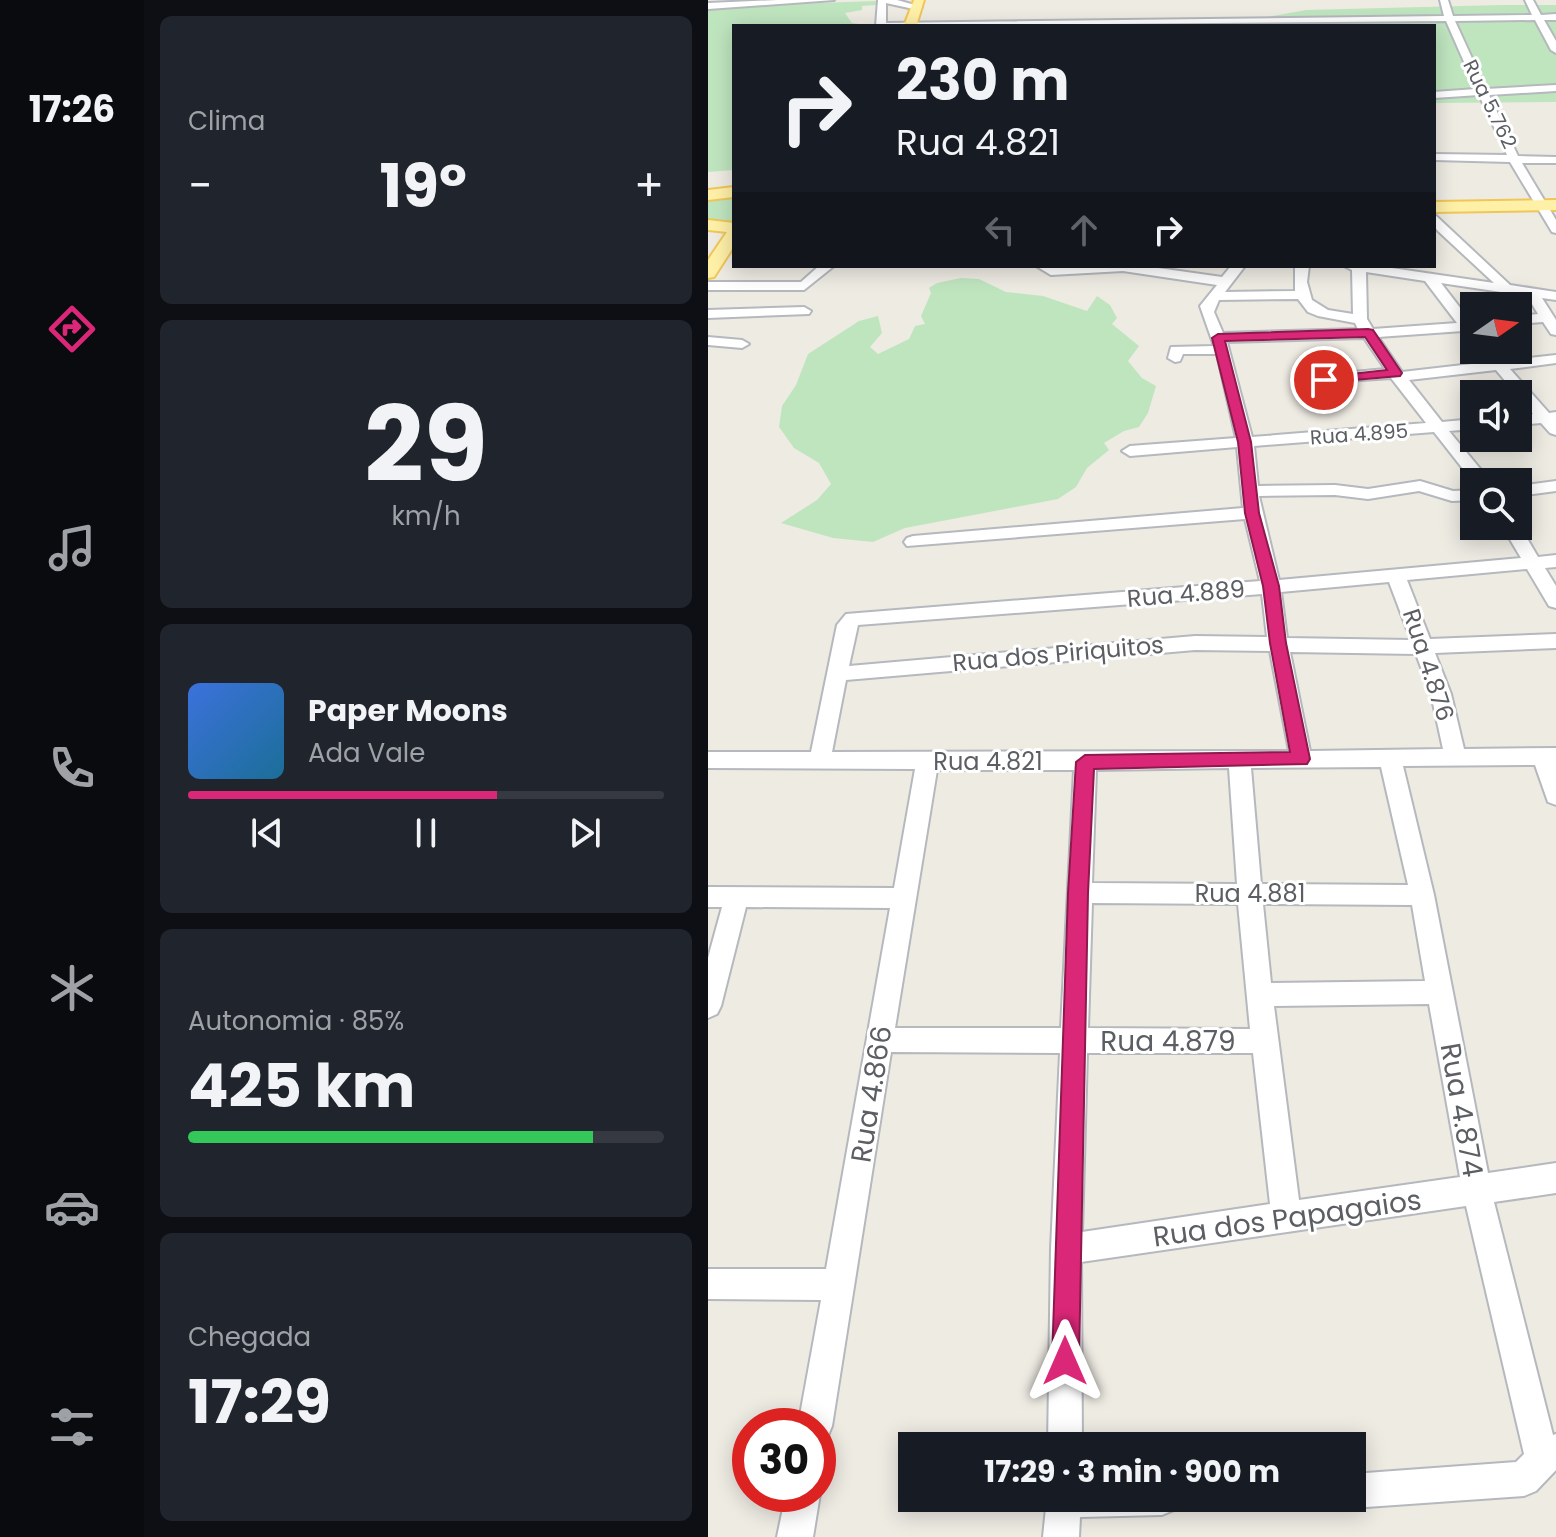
<!DOCTYPE html>
<html lang="pt">
<meta charset="utf-8">
<style>
body{margin:0;font-family:Poppins,sans-serif;background:#20242c;color:#f1f3f6;height:100vh;display:flex;flex-direction:column;font-size:30px;white-space:nowrap}
*{box-sizing:border-box;margin:0}
p{font-size:26px;color:#9ea1a6}
.icon{flex:none;width:44px;height:44px;fill:none;stroke:currentColor;stroke-width:2;stroke-linecap:round;stroke-linejoin:round}
.map{position:relative;flex:1;overflow:hidden}
.details{display:flex;flex-direction:column;gap:16px;padding:16px;background:#0d0f14;width:564px}
.details>*{flex:none}
.hud{position:absolute;left:24px;top:24px;width:704px;height:244px;border-radius:0px;box-shadow:0 4px 20px #0003;background:#171b24;color:#f1f3f6;overflow:hidden}
.needle{width:52px;rotate:76deg}
.buttons{position:absolute;left:752px;top:292px;display:grid;gap:16px}
.buttons a{display:grid;place-items:center;width:72px;height:72px;border-radius:0px;background:#171b24;box-shadow:0 4px 20px #0003;font-size:40px}
.speed{position:absolute;left:24px;top:1408px;display:flex;gap:16px;font-size:40px;font-weight:700;text-align:center}
.speed>*{display:grid;place-content:center;width:104px;height:104px;border-radius:50%;background:#171b24;box-shadow:0 4px 20px #0003;line-height:1}
.speed .limit{border:12px solid #d22;background:#fff;color:#111}
.pin{position:absolute;display:grid;place-items:center;width:68px;height:68px;color:#fff;margin:-34px;border:4px solid #fff;border-radius:50%;box-shadow:0 2px 8px #0007}
.me{position:absolute;width:88px;margin:-44px;rotate:0deg;stroke-linejoin:round;filter:drop-shadow(0 0 6px #0008)}
.turn{display:flex;align-items:center;gap:28px;height:168px;padding:0 32px;font-size:36px}
.turn .icon{width:104px;height:104px;stroke-width:2.5}
.turn b{display:block;font-size:56px;line-height:68px}
.lanes{display:flex;align-items:center;height:76px;padding:0 32px;background:#0003;justify-content:center;gap:40px;direction:ltr}
.lanes .off{opacity:.35}
.big{font-size:60px;font-weight:700;line-height:1.1}
.details .tile{flex:1;display:flex;flex-direction:column;justify-content:center;gap:12px;min-width:0;padding:0 28px;border-radius:12px;background:#20242c}
.details .dial{align-items:center;gap:0}
.dial b{font-size:104px;line-height:1}
.song{display:flex;align-items:center;gap:24px}
.cover{width:96px;height:96px;border-radius:12px;background:linear-gradient(135deg,hsl(220 70% 55%),hsl(200 70% 35%))}
.played{height:8px;border-radius:4px;background:linear-gradient(90deg,#db2777 65%,#363941 65%)}
.keys{display:flex;justify-content:space-around;direction:ltr}
.heat{display:flex;justify-content:space-between;align-items:center;font-size:44px;direction:ltr}
.charge{height:12px;border-radius:6px;background:linear-gradient(90deg,#34c759 85%,#363941 0)}
.trip{position:absolute;left:190px;top:1432px;width:468px;height:80px;border-radius:0px;background:#171b24;box-shadow:0 4px 20px #0003;font-weight:700;line-height:80px;text-align:center}
main{display:flex;flex:1;min-height:0}
.tab-bar{display:flex;flex-direction:column;width:144px;justify-content:space-around;align-items:center;background:#090b0e;color:#9ea1a6}
.tab-bar .icon{width:56px;height:56px}
.tab-bar .current{color:#db2777}
.tab-bar b{font-size:36px;color:#f1f3f6}
.map>svg:first-child{display:block}
.green{fill:#bfe5bf}
.lines{fill:none;stroke-linecap:round;stroke-linejoin:round}
.minor-casing{stroke:#b5b8bd;stroke-width:4}
.major-casing{stroke:#f0c659;stroke-width:4}
.minor{fill:#fff;fill-rule:evenodd}
.major{fill:#fef0a7;fill-rule:evenodd}
.route{fill:#db2777;stroke:#8e194d;stroke-width:2}
.labels{text-anchor:middle;stroke-width:6;stroke-linejoin:round;paint-order:stroke}
.far-street-label{font-size:20px;fill:#5b5f63;stroke:#fff}
.street-label{font-size:24px;fill:#5b5f63;stroke:#fff}
.near-street-label{font-size:28px;fill:#5b5f63;stroke:#fff}
</style>
<main>
<nav class="tab-bar">
<b>17:26</b>
<svg class="icon current" aria-label="directions" viewBox="0 0 24 24"><path d="M12 3l9 9-9 9-9-9zM9 14v-3h6M13 9l2 2-2 2"/></svg>
<svg class="icon" aria-label="music" viewBox="0 0 24 24"><path d="M9 18V5l10-2v13"/><circle cx="6" cy="18" r="3"/><circle cx="16" cy="16" r="3"/></svg>
<svg class="icon" aria-label="phone" viewBox="0 0 24 24"><path d="M5 4h4l2 5-3 2q2 4 5 5l2-3 5 2v4C11 20 4 13 5 4z"/></svg>
<svg class="icon" aria-label="climate" viewBox="0 0 24 24"><path d="M12 3v18M4 7l16 10M4 17L20 7"/></svg>
<svg class="icon" aria-label="car" viewBox="0 0 24 24"><path d="M5 17H2v-5l4-1 3-4h7l3 4 3 1v5h-3M9 17h6M6 11h13"/><circle cx="7" cy="17" r="2"/><circle cx="17" cy="17" r="2"/></svg>
<svg class="icon" aria-label="filters" viewBox="0 0 24 24"><path d="M4 7h16M4 17h16"/><circle cx="9" cy="7" r="2"/><circle cx="15" cy="17" r="2"/></svg>
</nav>
<section class="details">
<div class="tile"><p>Clima</p>
<div class="heat"><a>−</a><b class="big">19°</b><a>+</a></div>
</div>
<div class="tile dial"><b>29</b><p>km/h</p></div>
<div class="tile">
<div class="song"><i class="cover"></i><div><b>Paper Moons</b><p>Ada Vale</p></div></div>
<div class="played"></div>
<div class="keys"><svg class="icon" aria-label="previous" viewBox="0 0 24 24"><path d="M18 5L8 12l10 7zM5 5v14"/></svg><svg class="icon" aria-label="pause" viewBox="0 0 24 24"><path d="M8 5v14M16 5v14"/></svg><svg class="icon" aria-label="next" viewBox="0 0 24 24"><path d="M6 5l10 7-10 7zM19 5v14"/></svg></div>
</div>
<div class="tile"><p>Autonomia · 85%</p><b class="big">425 km</b><div class="charge"></div></div>
<div class="tile"><p>Chegada</p><b class="big">17:29</b></div>
</section>
<div class="map">
<svg width="848" height="1537" viewBox="0 0 848 1537">
<rect width="100%" height="100%" fill="#eeebe3"/>
<g class="green">
<path d="M 168,1 L 169,5 L 154,6 L 154,10 L 137,13 L 144,23 L 163,26 L 26,26 L 26,170 L 0,172 L 0,7 Z"/>
<path d="M 793,5 L 848,5 L 848,102 L 726,103 L 726,26 L 510,26 L 598,10 Z"/>
<path d="M 26,194 L 26,226 L 0,223 L 0,198 Z"/>
<path d="M 253,278 L 271,279 L 298,292 L 335,296 L 379,311 L 389,296 L 402,305 L 409,318 L 404,324 L 431,346 L 420,361 L 434,378 L 448,386 L 440,413 L 431,427 L 416,431 L 396,443 L 401,450 L 379,468 L 368,487 L 350,499 L 197,528 L 165,542 L 125,538 L 73,523 L 109,500 L 123,484 L 111,463 L 86,448 L 71,427 L 74,406 L 88,385 L 100,354 L 151,321 L 170,316 L 174,333 L 162,347 L 170,354 L 201,339 L 207,326 L 217,324 L 213,316 L 223,293 L 221,288 L 229,283 Z"/>
</g>
<g class="lines">
<g class="minor-casing">
<g id="minor">
<path d="M 69,0 L 126,0 L 0,9 L 0,3 Z"/>
<path d="M 170,0 L 189,0 L 214,7 L 210,10 L 178,3 L 178,23 L 736,16 L 732,0 L 740,0 L 745,16 L 824,15 L 817,0 L 825,0 L 833,15 L 848,14 L 848,20 L 836,20 L 848,41 L 848,53 L 843,50 L 827,20 L 747,21 L 778,89 L 848,85 L 848,91 L 781,95 L 810,156 L 848,157 L 848,163 L 814,163 L 848,220 L 848,233 L 844,232 L 802,162 L 726,160 L 726,154 L 799,155 L 771,95 L 726,98 L 726,92 L 768,89 L 738,21 L 168,26 Z"/>
<path d="M 726,214 L 802,285 L 848,292 L 848,300 L 834,298 L 848,320 L 848,335 L 843,334 L 835,322 L 810,324 L 810,316 L 830,314 L 819,296 L 733,283 L 763,322 L 766,322 L 766,339 L 760,338 L 755,331 L 670,337 L 694,372 L 781,362 L 771,350 L 786,350 L 795,361 L 848,355 L 848,363 L 802,369 L 841,413 L 848,412 L 848,435 L 842,433 L 833,423 L 810,425 L 810,415 L 825,414 L 788,370 L 701,380 L 734,422 L 766,419 L 766,429 L 741,431 L 783,482 L 766,483 L 726,432 L 546,446 L 550,486 L 627,485 L 660,489 L 712,481 L 745,491 L 766,490 L 766,500 L 744,501 L 711,491 L 660,499 L 627,495 L 551,496 L 571,580 L 813,558 L 794,526 L 810,526 L 810,523 L 830,557 L 848,555 L 848,567 L 837,568 L 848,586 L 848,608 L 841,606 L 819,569 L 699,580 L 722,639 L 848,634 L 848,648 L 727,653 L 743,694 L 756,749 L 848,748 L 848,805 L 840,802 L 827,765 L 695,766 L 726,895 L 780,1173 L 848,1163 L 848,1193 L 786,1202 L 845,1435 L 848,1434 L 848,1470 L 828,1491 L 816,1496 L 644,1508 L 632,1503 L 630,1498 L 644,1498 L 644,1474 L 808,1462 L 816,1454 L 758,1206 L 373,1262 L 374,1446 L 340,1446 L 343,1249 L 352,1053 L 183,1052 L 124,1426 L 119,1438 L 110,1441 L 110,1426 L 90,1426 L 113,1300 L 0,1299 L 0,1269 L 118,1269 L 182,908 L 38,907 L 13,1006 L 9,1014 L 0,1018 L 0,958 L 14,907 L 0,907 L 0,887 L 186,888 L 207,769 L 0,768 L 0,752 L 103,752 L 129,625 L 138,614 L 552,581 L 537,519 L 199,546 L 196,542 L 199,538 L 205,536 L 535,508 L 529,447 L 422,456 L 414,451 L 422,446 L 528,438 L 509,354 L 475,354 L 472,361 L 467,362 L 460,358 L 463,347 L 506,346 L 492,306 L 509,285 L 415,271 L 343,275 L 328,266 L 436,266 L 514,277 L 523,266 L 537,266 L 517,292 L 587,291 L 587,266 L 601,266 L 599,282 L 604,300 L 620,310 L 645,314 L 644,270 L 636,266 L 670,266 L 786,283 L 730,231 L 726,226 ZM 658,272 L 717,281 L 749,323 L 665,329 L 659,319 ZM 590,299 L 600,312 L 610,316 L 647,323 L 650,329 L 515,333 L 506,312 L 511,300 ZM 656,338 L 677,369 L 616,375 L 608,380 L 611,383 L 683,378 L 718,423 L 544,437 L 519,342 ZM 681,582 L 703,640 L 579,638 L 573,592 ZM 554,594 L 559,637 L 487,636 L 141,666 L 150,625 ZM 487,650 L 562,651 L 581,751 L 124,752 L 138,680 ZM 582,652 L 708,654 L 723,694 L 735,749 L 602,751 ZM 673,767 L 700,885 L 553,884 L 543,768 ZM 521,768 L 529,884 L 384,883 L 388,770 ZM 229,770 L 366,770 L 353,1028 L 187,1028 ZM 384,903 L 530,904 L 542,1029 L 380,1028 ZM 555,904 L 704,905 L 717,981 L 563,983 ZM 721,1004 L 752,1177 L 591,1200 L 566,1006 ZM 379,1053 L 545,1053 L 562,1204 L 374,1232 Z"/>
<path d="M 111,266 L 126,266 L 96,290 L 0,290 L 0,282 L 93,282 Z"/>
<path d="M 96,307 L 103,311 L 101,314 L 0,318 L 0,310 Z"/>
<path d="M 0,337 L 34,340 L 41,344 L 34,348 L 0,345 Z"/>
<path d="M 848,481 L 848,491 L 810,496 L 810,486 Z"/>
<path d="M 110,1488 L 112,1494 L 105,1537 L 69,1537 L 78,1494 L 110,1494 Z"/>
<path d="M 339,1498 L 471,1498 L 466,1510 L 454,1515 L 372,1517 L 371,1537 L 335,1537 Z"/>
</g>
</g>
<g class="major-casing">
<g id="major">
<path d="M 206,0 L 216,0 L 208,26 L 196,26 Z"/>
<path d="M 26,187 L 26,197 L 0,200 L 0,190 Z"/>
<path d="M 848,200 L 848,210 L 726,212 L 726,202 Z"/>
<path d="M 0,220 L 26,223 L 26,246 L 6,277 L 0,278 L 0,260 L 19,232 L 0,230 Z"/>
</g>
</g>
<use href="#minor" class="minor"/>
<use href="#major" class="major"/>
</g>
<path class="route" d="M 660,329 L 665,330 L 694,373 L 692,376 L 612,383 L 612,378 L 616,377 L 679,370 L 657,337 L 517,341 L 543,442 L 551,513 L 571,586 L 578,643 L 602,759 L 599,764 L 386,769 L 380,893 L 371,1361 L 367,1371 L 357,1375 L 348,1371 L 344,1361 L 360,893 L 368,762 L 377,755 L 582,752 L 562,643 L 555,586 L 537,513 L 530,442 L 504,338 L 510,334 Z"/>
<g class="labels">
<g class="far-street-label">
<text transform="translate(782 104) rotate(64)" y="7">Rua 5.762</text>
<text transform="translate(651 434) rotate(-4)" y="7">Rua 4.895</text>
</g>
<g class="street-label">
<text transform="translate(478 594) rotate(-5)" y="8">Rua 4.889</text>
<text transform="translate(350 654) rotate(-5)" y="8">Rua dos Piriquitos</text>
<text transform="translate(720 665) rotate(72)" y="8">Rua 4.876</text>
<text x="280" y="770">Rua 4.821</text>
<text x="542" y="902">Rua 4.881</text>
</g>
<g class="near-street-label">
<text x="460" y="1051">Rua 4.879</text>
<text transform="translate(163 1094) rotate(-81)" y="10">Rua 4.866</text>
<text transform="translate(754 1110) rotate(80)" y="10">Rua 4.874</text>
<text transform="translate(579 1218) rotate(-8)" y="10">Rua dos Papagaios</text>
</g>
</g>
</svg>
<div class="buttons">
<a><svg class="needle" viewBox="-14 -14 28 28"><path d="M0-13l5 13h-10z" fill="#e53935"/><path d="M0 13l5-13h-10z" fill="#9ea1a6"/></svg></a>
<a><svg class="icon" aria-label="sound" viewBox="0 0 24 24"><path d="M4 9h4l5-4v14l-5-4H4zM17 9q2 3 0 6"/></svg></a>
<a><svg class="icon" aria-label="search" viewBox="0 0 24 24"><circle cx="10" cy="10" r="6"/><path d="M15 15l6 6"/></svg></a>
</div>
<div class="speed"><div class="limit">30</div></div>
<div class="pin" style="left:616px;top:380px;background:#d93025"><svg class="icon" aria-label="arrive" viewBox="0 0 24 24"><path d="M6 21V4h12l-3 4 3 4H6"/></svg></div>
<svg class="me" style="left:357px;top:1361px" viewBox="-20 -20 40 40"><path d="M0-17L14 15 0 8-14 15z" fill="#db2777" stroke="#fff" stroke-width="4"/></svg>
<div class="trip">17:29 · 3 min · 900 m</div>
<div class="hud">
<div class="turn"><svg class="icon" aria-label="right" viewBox="0 0 24 24"><path d="M7 20v-9h11M14 6l5 5-5 5"/></svg><div><b>230 m</b>Rua 4.821</div></div>
<div class="lanes"><svg class="icon off" aria-label="left" viewBox="0 0 24 24"><path d="M17 20v-9H6M10 6l-5 5 5 5"/></svg><svg class="icon off" aria-label="ahead" viewBox="0 0 24 24"><path d="M12 20V5M6 11l6-6 6 6"/></svg><svg class="icon" aria-label="right" viewBox="0 0 24 24"><path d="M7 20v-9h11M14 6l5 5-5 5"/></svg></div>
</div>
</div>
</main>
